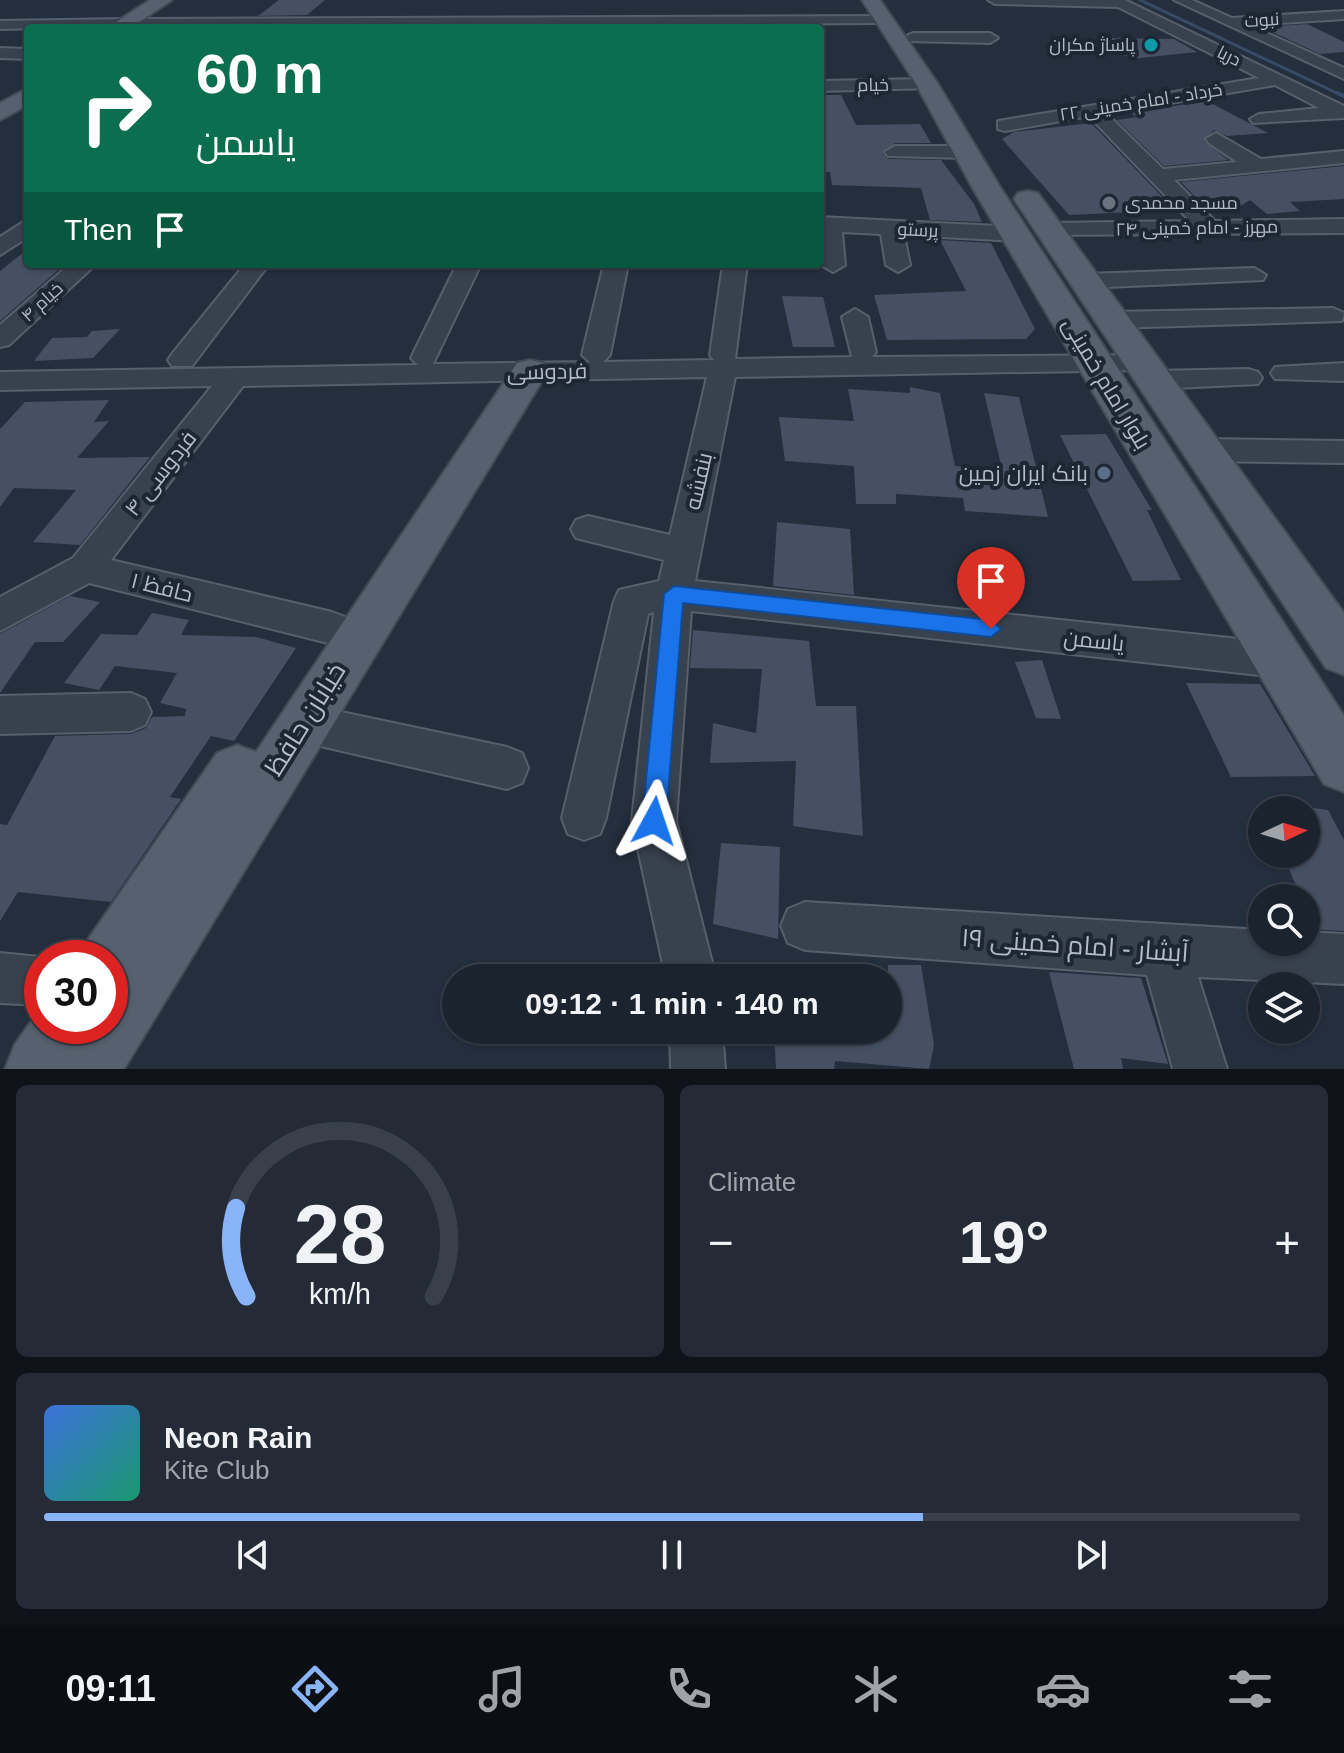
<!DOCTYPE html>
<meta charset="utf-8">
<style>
body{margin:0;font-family:Arial,Cairo,sans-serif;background:#242b36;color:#f1f3f6;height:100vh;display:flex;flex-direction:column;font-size:30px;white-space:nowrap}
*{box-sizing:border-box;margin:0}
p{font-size:26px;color:#a0a4aa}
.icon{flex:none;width:44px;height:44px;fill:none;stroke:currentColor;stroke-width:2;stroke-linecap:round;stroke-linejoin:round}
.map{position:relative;height:1069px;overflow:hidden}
.panel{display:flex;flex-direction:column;gap:16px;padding:16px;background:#0f1319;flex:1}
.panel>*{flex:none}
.hud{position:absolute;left:24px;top:24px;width:800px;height:244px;border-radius:8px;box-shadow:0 2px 6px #0004,0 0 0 2px #39404a;background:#0b6e4f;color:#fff;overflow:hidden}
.needle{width:52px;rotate:86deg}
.controls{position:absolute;left:1248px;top:796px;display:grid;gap:16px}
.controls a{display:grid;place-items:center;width:72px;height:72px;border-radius:50%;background:#1b232e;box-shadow:0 2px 6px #0004,0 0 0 2px #39404a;font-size:40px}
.speed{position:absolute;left:24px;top:940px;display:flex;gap:16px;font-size:40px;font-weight:700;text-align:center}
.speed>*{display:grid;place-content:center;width:104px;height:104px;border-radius:50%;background:#1b232e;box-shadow:0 2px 6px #0004,0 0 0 2px #39404a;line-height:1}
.speed .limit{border:12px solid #d22;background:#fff;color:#111}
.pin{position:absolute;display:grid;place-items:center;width:68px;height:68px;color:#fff;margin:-82px -34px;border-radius:50% 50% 50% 0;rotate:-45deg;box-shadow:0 0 8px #0007}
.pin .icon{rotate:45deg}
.me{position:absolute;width:88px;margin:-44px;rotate:5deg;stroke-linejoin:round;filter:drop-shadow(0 0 6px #0008)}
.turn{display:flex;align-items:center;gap:28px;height:168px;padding:0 40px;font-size:36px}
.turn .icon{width:104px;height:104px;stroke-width:2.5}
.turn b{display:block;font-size:56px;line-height:68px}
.then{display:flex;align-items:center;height:76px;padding:0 40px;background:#0003;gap:16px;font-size:30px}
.big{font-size:60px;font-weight:600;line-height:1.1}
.panel .tile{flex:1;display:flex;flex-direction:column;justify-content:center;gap:12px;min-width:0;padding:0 28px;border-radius:12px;background:#242b36}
.panel .dial{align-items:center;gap:0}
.dial svg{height:208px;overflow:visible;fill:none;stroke:#39404a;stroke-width:7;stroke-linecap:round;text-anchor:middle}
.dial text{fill:#f1f3f6;stroke:none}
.song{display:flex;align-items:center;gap:24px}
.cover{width:96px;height:96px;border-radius:12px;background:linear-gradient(135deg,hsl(220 70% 55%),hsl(160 70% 35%))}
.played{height:8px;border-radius:4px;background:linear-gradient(90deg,#8ab4f8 70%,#39404a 70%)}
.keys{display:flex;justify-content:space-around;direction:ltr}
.heat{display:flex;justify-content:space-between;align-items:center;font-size:44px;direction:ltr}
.panel .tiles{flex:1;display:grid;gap:16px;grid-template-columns:1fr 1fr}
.tile:last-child{grid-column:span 2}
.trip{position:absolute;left:442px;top:964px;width:460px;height:80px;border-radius:40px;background:#1b232e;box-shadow:0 2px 6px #0004,0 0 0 2px #39404a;font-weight:600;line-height:80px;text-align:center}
.tabs{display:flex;height:128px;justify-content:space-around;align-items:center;background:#0b0e12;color:#a0a4aa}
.tabs .icon{width:56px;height:56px}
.tabs .on{color:#8ab4f8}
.tabs b{font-size:36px;color:#f1f3f6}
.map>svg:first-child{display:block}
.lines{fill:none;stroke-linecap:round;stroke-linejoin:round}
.stream-far1{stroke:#394c67;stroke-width:3}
.stream{stroke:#394c67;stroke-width:4}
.building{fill:#455162}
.minor-casing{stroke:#565f6c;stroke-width:4}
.major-casing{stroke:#414a57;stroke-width:4}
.minor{fill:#38414e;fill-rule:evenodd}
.major{fill:#56606e;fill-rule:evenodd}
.route{fill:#1a73e8;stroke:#114b97;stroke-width:2}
.culture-dot{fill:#0f9aa8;stroke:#1d2633;stroke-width:3}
.worship-dot{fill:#6b7280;stroke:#1d2633;stroke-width:3}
.service-dot{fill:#5c6f8a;stroke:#1d2633;stroke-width:3}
.labels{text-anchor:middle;stroke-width:8;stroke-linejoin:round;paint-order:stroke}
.far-street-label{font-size:18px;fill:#b4bcc9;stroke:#1d2633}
.far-poi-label{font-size:18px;fill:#b4bcc9;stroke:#1d2633;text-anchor:end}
.street-label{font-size:22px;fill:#b4bcc9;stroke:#1d2633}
.poi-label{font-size:22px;fill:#b4bcc9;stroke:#1d2633;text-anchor:end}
.near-street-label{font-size:26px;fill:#b4bcc9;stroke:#1d2633}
</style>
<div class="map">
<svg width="1344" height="1069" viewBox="0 0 1344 1069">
<rect width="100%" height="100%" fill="#242f3e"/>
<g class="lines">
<path class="stream-far1" d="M 1140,0 L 1341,95"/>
<path class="stream" d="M 1337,93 L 1344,96"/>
</g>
<g class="building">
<path d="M 279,0 L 325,0 L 307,15 L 258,16 Z"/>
<path d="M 1307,24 L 1344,42 L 1344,52 L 1320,54 L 1261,27 Z"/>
<path d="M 1098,38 L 1174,39 L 1197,52 L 1131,59 Z"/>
<path d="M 820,95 L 841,95 L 856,125 L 920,124 L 931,143 L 895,143 L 883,154 L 888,159 L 941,160 L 974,204 L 982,222 L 930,220 L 921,188 L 832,185 L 830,172 L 820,172 Z"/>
<path d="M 1207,101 L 1268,133 L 1227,136 L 1214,130 L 1204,141 L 1228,160 L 1164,166 L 1117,120 L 1137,117 L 1130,113 Z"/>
<path d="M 1091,123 L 1175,210 L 1069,215 L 1002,139 L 1014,132 Z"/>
<path d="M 1344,166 L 1344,199 L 1290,202 L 1300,211 L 1267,214 L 1250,200 L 1239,207 L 1207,209 L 1181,182 Z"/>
<path d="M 940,240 L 991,243 L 1035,329 L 1026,339 L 887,340 L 874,295 L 966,291 Z"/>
<path d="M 28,249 L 28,264 L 65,264 L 0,321 L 0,271 Z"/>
<path d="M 782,296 L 823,297 L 835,347 L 793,347 Z"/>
<path d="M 120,329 L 93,358 L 34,361 L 52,338 L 87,337 L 92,331 Z"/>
<path d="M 910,387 L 940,393 L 955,466 L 1002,469 L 984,393 L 1019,397 L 1048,517 L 965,511 L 963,498 L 896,494 L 896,504 L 856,504 L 854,466 L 785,461 L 779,417 L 854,421 L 848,389 L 910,393 Z"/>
<path d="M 109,400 L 94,422 L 109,421 L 77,458 L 150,457 L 80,545 L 33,542 L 76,490 L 14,488 L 0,507 L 0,429 L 25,402 Z"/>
<path d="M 1106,434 L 1152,510 L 1147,510 L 1181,580 L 1133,581 L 1060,435 Z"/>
<path d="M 777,522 L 850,529 L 854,595 L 773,586 Z"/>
<path d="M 70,596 L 100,602 L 63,642 L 35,642 L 0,693 L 0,634 Z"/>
<path d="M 152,613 L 189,620 L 181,635 L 256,637 L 296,648 L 234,741 L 211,736 L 170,797 L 181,799 L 111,902 L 18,892 L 0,921 L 0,824 L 7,825 L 55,736 L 131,734 L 146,728 L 152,717 L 185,716 L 186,709 L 160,703 L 177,673 L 115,666 L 99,690 L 64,683 L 101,634 L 137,635 Z"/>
<path d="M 693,630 L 809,641 L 816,706 L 856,706 L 863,836 L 793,826 L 796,761 L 710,763 L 713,723 L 756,733 L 762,669 L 690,668 Z"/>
<path d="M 1042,660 L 1061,719 L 1036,718 L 1015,662 Z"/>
<path d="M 1186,683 L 1260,684 L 1315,776 L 1231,777 Z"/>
<path d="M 1306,807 L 1328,810 L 1344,840 L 1344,931 L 1306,929 L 1306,898 L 1301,898 L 1283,854 L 1306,854 Z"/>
<path d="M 721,843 L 780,847 L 778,939 L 713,924 Z"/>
<path d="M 888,965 L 921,965 L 934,1045 L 929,1069 L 835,1061 L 834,1069 L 776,1069 L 774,1030 L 888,1030 Z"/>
<path d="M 1049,972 L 1141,978 L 1168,1064 L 1121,1058 L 1123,1069 L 1074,1069 Z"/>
</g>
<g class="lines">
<g class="minor-casing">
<g id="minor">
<path d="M 988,0 L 1125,0 L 1344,106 L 1344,118 L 1253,123 L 1250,119 L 1259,114 L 1319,108 L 1275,85 L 1107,114 L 1163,169 L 1237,162 L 1209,143 L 1206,139 L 1216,133 L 1261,159 L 1344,151 L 1344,163 L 1174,180 L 1215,221 L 1344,219 L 1344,233 L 1042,235 L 1039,230 L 1042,225 L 1050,223 L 1190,221 L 1089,116 L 1005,131 L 998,129 L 998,121 L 1259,78 L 1118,7 L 995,4 Z"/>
<path d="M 1174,0 L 1192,0 L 1232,18 L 1344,11 L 1344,19 L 1249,25 L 1344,68 L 1344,79 Z"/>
<path d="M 888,16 L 888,22 L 883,23 L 145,27 L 138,23 L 145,19 Z"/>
<path d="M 125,19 L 132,23 L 130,26 L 0,29 L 0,21 Z"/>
<path d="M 913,33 L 990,33 L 998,38 L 990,43 L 908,41 L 908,35 Z"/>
<path d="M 0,48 L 28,49 L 28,59 L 0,58 Z"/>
<path d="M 927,79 L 935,84 L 933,88 L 820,91 L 820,81 Z"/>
<path d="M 895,146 L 966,146 L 976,152 L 966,158 L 888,156 L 885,152 Z"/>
<path d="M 820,217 L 1017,227 L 1028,234 L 1017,241 L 904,235 L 910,265 L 898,272 L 886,265 L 881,234 L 842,232 L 845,265 L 833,272 L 821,265 Z"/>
<path d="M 28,219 L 28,237 L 0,255 L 0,237 Z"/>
<path d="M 70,264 L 96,264 L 9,345 L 0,347 L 0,325 Z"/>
<path d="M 245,264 L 269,264 L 192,366 L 172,366 L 168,360 L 172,354 Z"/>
<path d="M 457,264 L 481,264 L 433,364 L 590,362 L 582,355 L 604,264 L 628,264 L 610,355 L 603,362 L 714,360 L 710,355 L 723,264 L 747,264 L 735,359 L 852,357 L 842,317 L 855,309 L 868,317 L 876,352 L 872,357 L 1150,355 L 1154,361 L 1150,367 L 1140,370 L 735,377 L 695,581 L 1276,643 L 1290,648 L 1295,660 L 1290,672 L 1276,677 L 691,611 L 676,821 L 716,978 L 666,978 L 632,821 L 654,612 L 648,614 L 606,818 L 600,834 L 584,840 L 568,834 L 562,818 L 614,601 L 619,590 L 659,581 L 664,560 L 576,538 L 571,529 L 576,520 L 588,516 L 670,535 L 707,377 L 243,386 L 111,560 L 332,612 L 345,617 L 351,628 L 345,639 L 332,644 L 89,583 L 0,631 L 0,597 L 73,558 L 212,386 L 0,390 L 0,372 L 418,365 L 411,358 Z"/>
<path d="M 1254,268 L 1266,275 L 1263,280 L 1085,288 L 1073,281 L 1085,274 Z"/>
<path d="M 1333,308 L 1344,313 L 1342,321 L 1112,328 L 1099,320 L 1112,312 Z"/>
<path d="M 1344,363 L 1344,381 L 1275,379 L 1271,373 L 1275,367 Z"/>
<path d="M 1248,369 L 1258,372 L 1262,378 L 1258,384 L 1154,389 L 1144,386 L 1140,380 L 1144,374 L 1154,371 Z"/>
<path d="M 1203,439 L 1344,441 L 1344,463 L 1203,461 L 1192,458 L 1188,450 L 1192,442 Z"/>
<path d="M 131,693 L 145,699 L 151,712 L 145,725 L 131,731 L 0,734 L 0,696 Z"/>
<path d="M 303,704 L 507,747 L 522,753 L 528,768 L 522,783 L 507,789 L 303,742 L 288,737 L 282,723 L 288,709 Z"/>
<path d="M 805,902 L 1262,930 L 1262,942 L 1306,942 L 1306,932 L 1344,934 L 1344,984 L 1198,977 L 1227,1069 L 1173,1069 L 1147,975 L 805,950 L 788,943 L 781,926 L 788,909 Z"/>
<path d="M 0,953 L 50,958 L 42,958 L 42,1005 L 0,1003 Z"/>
<path d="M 670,1030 L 722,1030 L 725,1069 L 671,1069 Z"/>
</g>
</g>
<g class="major-casing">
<g id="major">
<path d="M 150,0 L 172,0 L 130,28 L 107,28 Z"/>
<path d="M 862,0 L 880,0 L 938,84 L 1000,187 L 1344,716 L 1344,792 L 1324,784 L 972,187 L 916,84 Z"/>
<path d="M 28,88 L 28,105 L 0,120 L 0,103 Z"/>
<path d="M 1028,191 L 1038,193 L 1344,613 L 1344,675 L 1326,668 L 1014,199 L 1018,193 Z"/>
<path d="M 530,360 L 543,363 L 548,371 L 124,1069 L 5,1069 L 15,1044 L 42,1006 L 42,1026 L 110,1026 L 110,958 L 80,958 L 87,941 L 217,753 L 237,745 L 256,752 L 517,363 Z"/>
</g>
</g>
<use href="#minor" class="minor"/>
<use href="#major" class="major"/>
</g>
<path class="route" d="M 674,586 L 991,620 L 1001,629 L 991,637 L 683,603 L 666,821 L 663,829 L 654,833 L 646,829 L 642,821 L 664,594 Z"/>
<circle class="culture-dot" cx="1151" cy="45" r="8"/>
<circle class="worship-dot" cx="1109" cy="203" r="8"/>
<circle class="service-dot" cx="1104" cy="473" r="8"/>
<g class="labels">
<g class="far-street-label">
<text transform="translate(1262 20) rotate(-4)" y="6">نبوت</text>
<text transform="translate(1229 56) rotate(26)" y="6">دریا</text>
<text transform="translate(873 85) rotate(-1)" y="6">خیام</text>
<text transform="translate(1141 102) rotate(-9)" y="6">خرداد - امام خمینی ۲۲</text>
<text transform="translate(1197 228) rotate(-1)" y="6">مهرز - امام خمینی ۲۴</text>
<text transform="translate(918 230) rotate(3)" y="6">پرستو</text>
<text transform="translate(42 302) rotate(-42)" y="6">خیام ۴</text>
</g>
<g class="far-poi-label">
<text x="1135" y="51">پاساژ مکران</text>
<text x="1125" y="209" text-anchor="start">مسجد محمدی</text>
</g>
<g class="street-label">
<text transform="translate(547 371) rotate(-1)" y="8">فردوسی</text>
<text transform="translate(1107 383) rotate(59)" y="8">بلوار امام خمینی</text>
<text transform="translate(160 473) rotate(-52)" y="8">فردوسی ۴</text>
<text transform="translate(698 481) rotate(-77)" y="8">بنفشه</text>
<text transform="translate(162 587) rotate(14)" y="8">حافظ ۱</text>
<text transform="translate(1094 640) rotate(6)" y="8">یاسمن</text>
</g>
<g class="poi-label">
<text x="1088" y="481">بانک ایران زمین</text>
</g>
<g class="near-street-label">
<text transform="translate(305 719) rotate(-58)" y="9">خیابان حافظ</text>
<text transform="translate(1075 945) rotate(4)" y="9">آبشار - امام خمینی ۱۹</text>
</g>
</g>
</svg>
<div class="controls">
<a><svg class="needle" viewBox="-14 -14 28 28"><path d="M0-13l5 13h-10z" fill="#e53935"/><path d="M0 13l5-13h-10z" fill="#a0a4aa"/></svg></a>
<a><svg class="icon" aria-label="search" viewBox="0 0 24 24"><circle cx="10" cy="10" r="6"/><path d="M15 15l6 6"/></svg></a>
<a><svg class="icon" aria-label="layers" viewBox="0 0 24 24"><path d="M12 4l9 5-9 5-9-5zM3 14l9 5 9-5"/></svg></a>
</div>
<div class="speed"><div class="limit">30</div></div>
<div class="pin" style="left:991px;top:629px;background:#d93025"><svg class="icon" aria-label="arrive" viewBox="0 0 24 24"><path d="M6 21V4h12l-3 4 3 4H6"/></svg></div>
<svg class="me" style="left:654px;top:821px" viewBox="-20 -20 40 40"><path d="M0-17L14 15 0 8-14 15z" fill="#1a73e8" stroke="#fff" stroke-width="4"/></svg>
<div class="trip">09:12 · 1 min · 140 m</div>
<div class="hud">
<div class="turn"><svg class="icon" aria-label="right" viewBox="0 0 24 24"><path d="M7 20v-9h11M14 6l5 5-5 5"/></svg><div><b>60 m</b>یاسمن</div></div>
<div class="then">Then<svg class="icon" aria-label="arrive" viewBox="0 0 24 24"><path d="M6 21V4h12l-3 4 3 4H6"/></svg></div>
</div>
</div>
<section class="panel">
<div class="tiles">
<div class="tile dial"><svg viewBox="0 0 100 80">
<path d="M14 69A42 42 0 1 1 86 69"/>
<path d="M14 69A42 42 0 0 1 10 35" stroke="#8ab4f8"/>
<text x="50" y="56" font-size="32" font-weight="700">28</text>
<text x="50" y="72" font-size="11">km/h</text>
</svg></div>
<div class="tile"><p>Climate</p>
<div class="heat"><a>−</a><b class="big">19°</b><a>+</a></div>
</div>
<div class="tile">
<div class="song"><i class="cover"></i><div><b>Neon Rain</b><p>Kite Club</p></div></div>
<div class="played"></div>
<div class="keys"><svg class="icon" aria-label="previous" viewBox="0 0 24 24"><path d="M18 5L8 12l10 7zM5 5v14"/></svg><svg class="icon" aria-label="pause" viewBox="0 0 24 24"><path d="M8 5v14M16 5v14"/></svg><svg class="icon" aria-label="next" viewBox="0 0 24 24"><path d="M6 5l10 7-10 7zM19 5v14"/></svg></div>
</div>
</div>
</section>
<nav class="tabs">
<b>09:11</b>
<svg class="icon on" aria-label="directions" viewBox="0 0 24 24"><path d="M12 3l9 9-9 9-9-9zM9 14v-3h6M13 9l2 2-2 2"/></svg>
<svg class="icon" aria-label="music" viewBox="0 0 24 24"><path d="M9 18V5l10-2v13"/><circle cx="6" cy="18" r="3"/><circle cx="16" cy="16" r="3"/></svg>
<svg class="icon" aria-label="phone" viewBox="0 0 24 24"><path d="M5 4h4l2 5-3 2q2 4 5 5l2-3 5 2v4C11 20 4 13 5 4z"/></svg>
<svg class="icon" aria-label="climate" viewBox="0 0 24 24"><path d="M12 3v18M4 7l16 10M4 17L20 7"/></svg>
<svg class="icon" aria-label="car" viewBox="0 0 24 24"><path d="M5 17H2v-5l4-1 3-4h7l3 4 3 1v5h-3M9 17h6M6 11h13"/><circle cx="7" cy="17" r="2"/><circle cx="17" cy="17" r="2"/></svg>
<svg class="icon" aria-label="filters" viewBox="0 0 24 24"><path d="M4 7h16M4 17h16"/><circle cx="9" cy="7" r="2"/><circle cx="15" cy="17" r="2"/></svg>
</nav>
